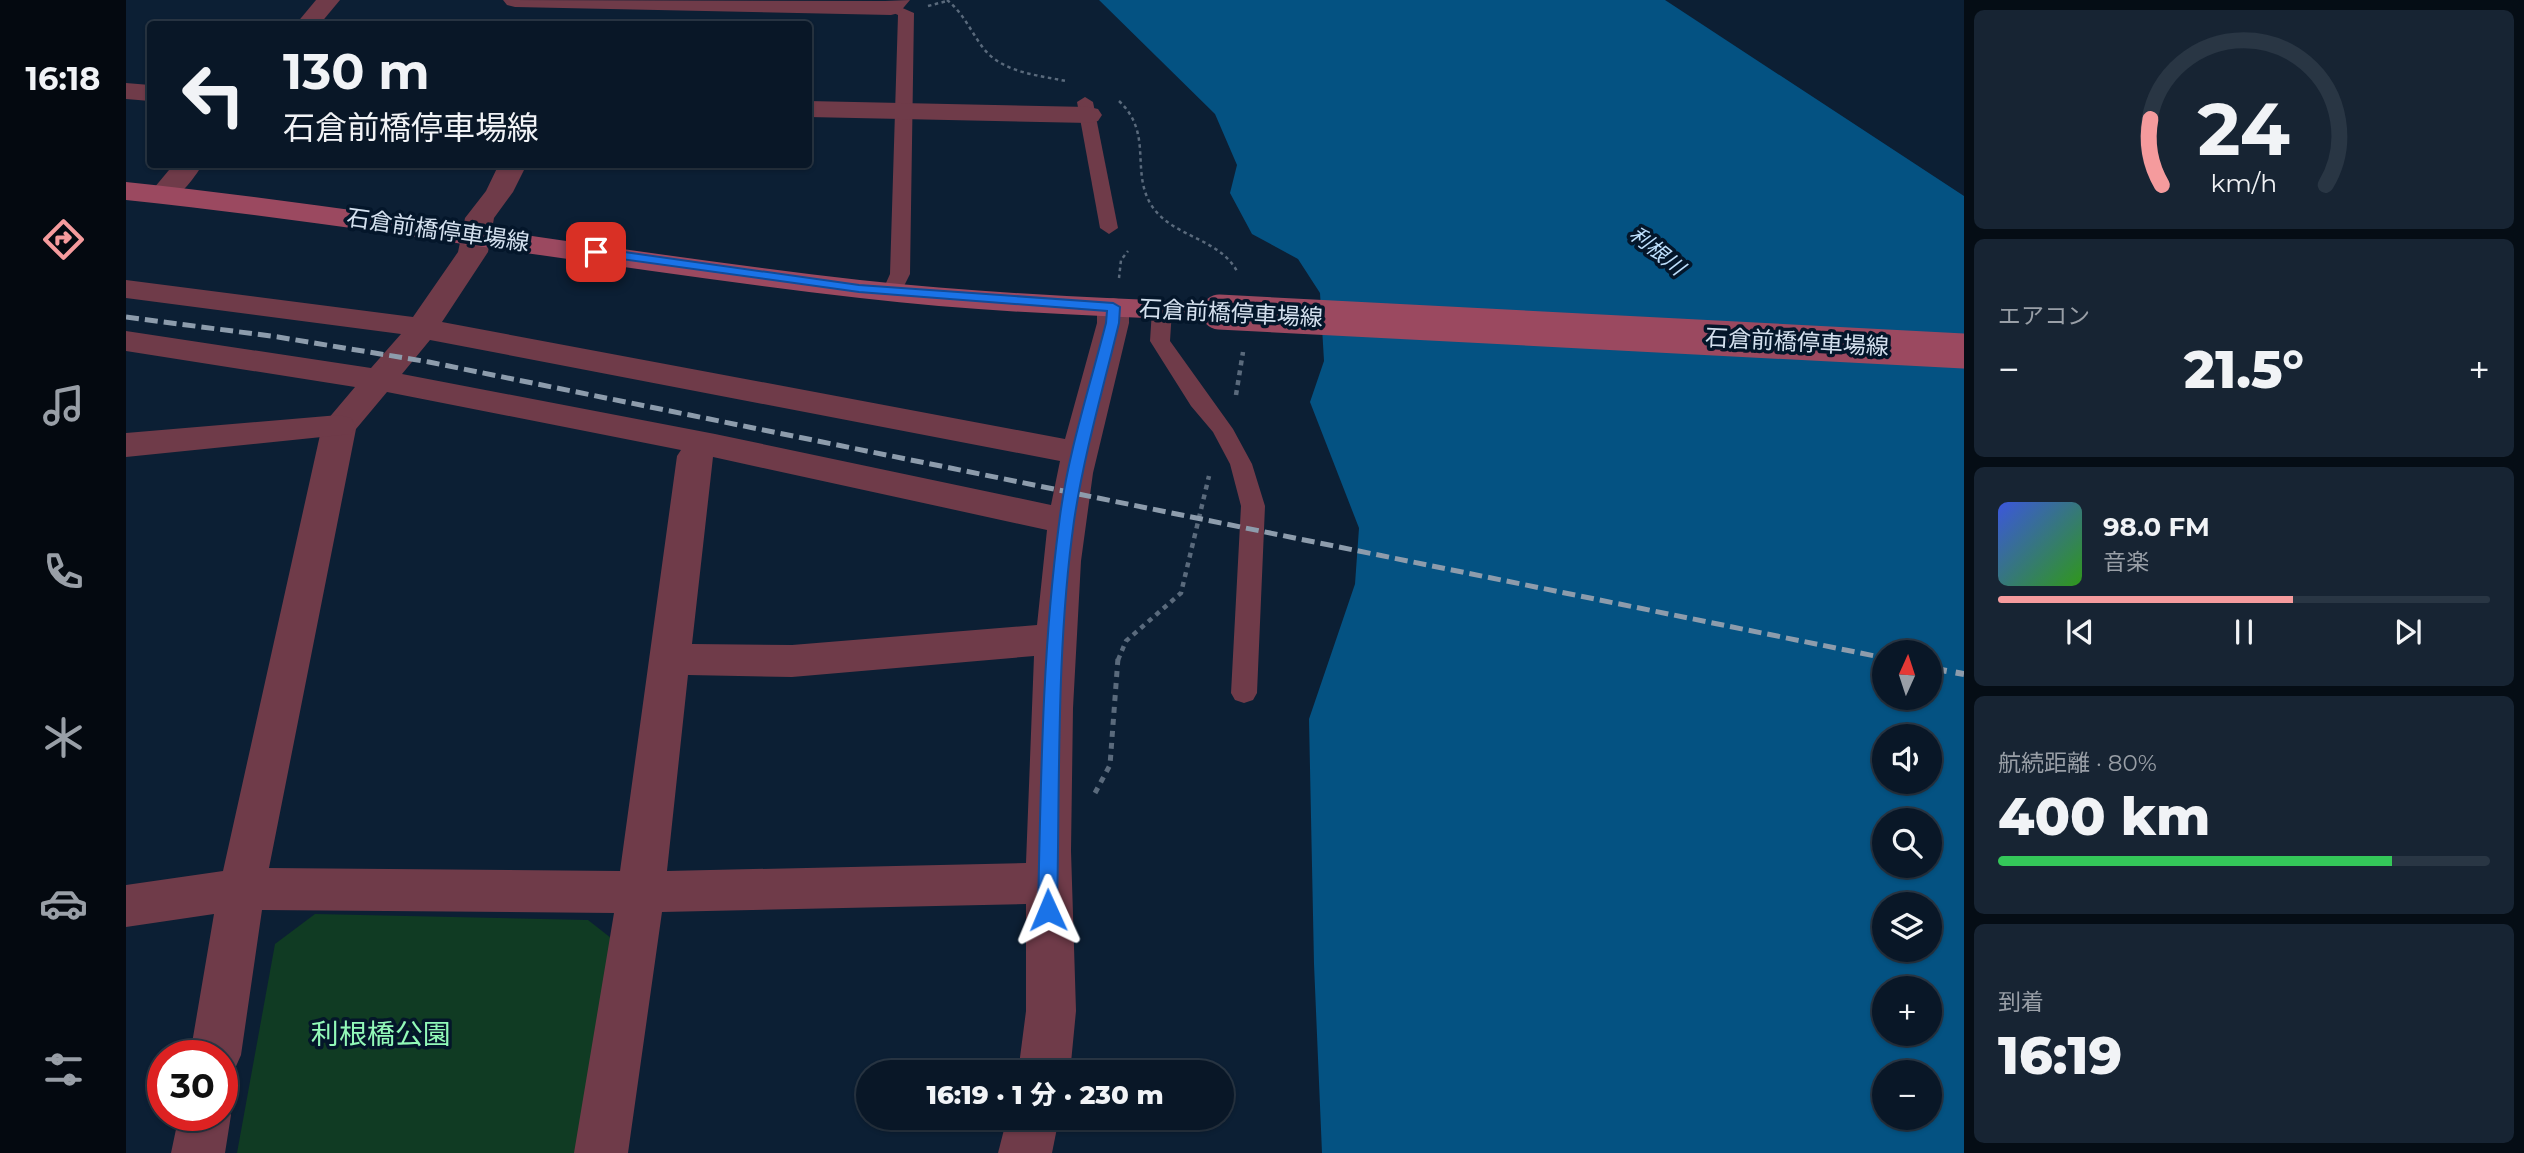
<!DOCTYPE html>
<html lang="ja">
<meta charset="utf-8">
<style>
body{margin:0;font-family:Montserrat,"Noto Sans JP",sans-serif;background:#172433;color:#f1f3f6;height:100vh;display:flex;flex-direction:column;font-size:26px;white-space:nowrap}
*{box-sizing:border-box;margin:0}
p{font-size:23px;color:#999fa7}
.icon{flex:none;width:38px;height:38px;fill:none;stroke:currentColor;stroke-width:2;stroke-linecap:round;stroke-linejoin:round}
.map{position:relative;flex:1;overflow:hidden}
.side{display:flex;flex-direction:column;gap:10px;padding:10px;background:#050d15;width:560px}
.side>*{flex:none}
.top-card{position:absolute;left:21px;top:21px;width:665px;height:147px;border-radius:7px;box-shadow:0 2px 5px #0004,0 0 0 2px #293644;background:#091727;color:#f1f3f6;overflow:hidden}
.needle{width:46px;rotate:3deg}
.tools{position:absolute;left:1746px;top:640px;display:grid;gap:14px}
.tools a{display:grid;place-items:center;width:70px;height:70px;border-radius:50%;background:#091727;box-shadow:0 2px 5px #0004,0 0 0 2px #293644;font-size:35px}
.speed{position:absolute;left:21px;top:1040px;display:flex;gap:14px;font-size:35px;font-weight:700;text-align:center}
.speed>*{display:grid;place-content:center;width:91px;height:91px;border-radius:50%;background:#091727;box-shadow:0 2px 5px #0004,0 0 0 2px #293644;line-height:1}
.speed .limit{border:10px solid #d22;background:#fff;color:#111}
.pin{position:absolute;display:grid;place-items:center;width:60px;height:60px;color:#fff;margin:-30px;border-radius:14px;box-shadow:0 4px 10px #0006}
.me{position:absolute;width:77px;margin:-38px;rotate:359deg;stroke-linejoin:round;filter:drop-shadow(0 0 5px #0008)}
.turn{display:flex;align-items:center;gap:24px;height:147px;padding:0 21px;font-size:32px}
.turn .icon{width:91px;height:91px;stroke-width:2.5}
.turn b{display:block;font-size:49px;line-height:60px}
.big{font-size:52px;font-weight:800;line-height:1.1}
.side .card{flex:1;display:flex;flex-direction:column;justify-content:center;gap:10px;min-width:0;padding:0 24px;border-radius:10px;background:#172433}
.side .dial{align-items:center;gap:0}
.dial svg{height:182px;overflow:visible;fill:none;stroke:#293644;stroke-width:7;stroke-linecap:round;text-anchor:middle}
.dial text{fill:#f1f3f6;stroke:none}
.song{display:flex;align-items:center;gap:21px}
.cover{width:84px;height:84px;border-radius:10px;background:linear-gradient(135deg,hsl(230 70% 55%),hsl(110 70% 35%))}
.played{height:7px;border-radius:4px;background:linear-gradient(90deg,#f59b9d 60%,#293644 60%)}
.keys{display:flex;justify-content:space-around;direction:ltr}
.heat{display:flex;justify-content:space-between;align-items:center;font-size:38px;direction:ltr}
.charge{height:10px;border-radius:5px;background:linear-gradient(90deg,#34c759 80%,#293644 0)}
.trip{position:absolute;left:730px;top:1060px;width:378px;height:70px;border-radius:35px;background:#091727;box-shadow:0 2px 5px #0004,0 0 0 2px #293644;font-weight:800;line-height:70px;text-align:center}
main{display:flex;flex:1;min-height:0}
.tab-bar{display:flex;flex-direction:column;width:126px;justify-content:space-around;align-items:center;background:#040910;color:#999fa7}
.tab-bar .icon{width:49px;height:49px}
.tab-bar .selected{color:#f59b9d}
.tab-bar b{font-size:32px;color:#f1f3f6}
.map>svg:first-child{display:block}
.green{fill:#103b23}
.water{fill:#045282;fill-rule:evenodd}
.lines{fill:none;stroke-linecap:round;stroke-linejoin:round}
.path-far2{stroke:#5a6a7c;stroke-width:2.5;stroke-dasharray:3.5 3.5;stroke-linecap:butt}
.path-far1{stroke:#5a6a7c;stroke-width:4.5;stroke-dasharray:5 5;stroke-linecap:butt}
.path{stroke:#5a6a7c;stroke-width:5;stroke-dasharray:6 6;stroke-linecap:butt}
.service{fill:#6f3b49;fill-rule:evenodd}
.minor{fill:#6f3b49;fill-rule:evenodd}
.tertiary{fill:#6f3b49;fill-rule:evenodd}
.secondary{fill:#9b4960;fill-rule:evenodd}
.rail-far1{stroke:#8d9cac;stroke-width:5;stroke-dasharray:13 6;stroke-linecap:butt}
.rail{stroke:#8d9cac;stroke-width:6;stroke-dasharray:17 9;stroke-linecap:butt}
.secondary-bridge{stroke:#9b4960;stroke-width:35}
.route{fill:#1a73e8;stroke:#114b97;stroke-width:2}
.labels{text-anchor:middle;stroke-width:7;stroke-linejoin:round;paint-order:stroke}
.far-water-label{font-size:21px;font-style:italic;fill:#bfe0fd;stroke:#04162a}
.street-label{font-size:23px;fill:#d5e1ef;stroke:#04162a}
.near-park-label{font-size:28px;fill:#92f9b8;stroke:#04162a}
</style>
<main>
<nav class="tab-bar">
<b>16:18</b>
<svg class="icon selected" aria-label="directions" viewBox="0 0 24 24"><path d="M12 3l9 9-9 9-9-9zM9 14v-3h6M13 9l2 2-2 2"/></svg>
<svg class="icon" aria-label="music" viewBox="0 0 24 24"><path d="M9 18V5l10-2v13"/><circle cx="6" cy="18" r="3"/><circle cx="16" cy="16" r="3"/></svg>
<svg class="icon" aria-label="phone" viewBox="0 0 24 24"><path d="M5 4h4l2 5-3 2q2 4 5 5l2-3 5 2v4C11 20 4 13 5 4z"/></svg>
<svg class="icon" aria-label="climate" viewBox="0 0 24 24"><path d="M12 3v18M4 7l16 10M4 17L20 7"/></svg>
<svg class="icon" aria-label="car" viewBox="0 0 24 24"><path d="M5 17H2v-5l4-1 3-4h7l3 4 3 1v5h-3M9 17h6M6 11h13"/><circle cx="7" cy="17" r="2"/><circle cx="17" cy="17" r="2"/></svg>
<svg class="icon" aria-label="filters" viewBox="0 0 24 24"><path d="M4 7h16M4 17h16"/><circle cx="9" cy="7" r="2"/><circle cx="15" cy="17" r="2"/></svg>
</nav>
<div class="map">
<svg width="1838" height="1153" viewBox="0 0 1838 1153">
<rect width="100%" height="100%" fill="#0c1f34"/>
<path class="green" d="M 189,914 L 462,920 L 485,938 L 454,1153 L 111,1153 L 149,944 Z"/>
<path class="water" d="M 973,0 L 1539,0 L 1838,196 L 1838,1153 L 1196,1153 L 1188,964 L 1183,719 L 1229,584 L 1233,528 L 1184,402 L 1198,361 L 1194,293 L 1172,259 L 1126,234 L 1104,193 L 1111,165 L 1089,114 ZM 1759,653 L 1804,653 L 1804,698 L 1759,698 ZM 1759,737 L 1804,737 L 1804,782 L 1759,782 ZM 1759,821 L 1804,821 L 1804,866 L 1759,866 ZM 1759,905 L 1804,905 L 1804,950 L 1759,950 ZM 1759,989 L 1804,989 L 1804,1034 L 1759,1034 ZM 1759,1073 L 1804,1073 L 1804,1118 L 1759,1118 Z"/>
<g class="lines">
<g class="path-far2">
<path d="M 821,0 C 837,13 843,28 855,45 C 873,72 910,75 940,81"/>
<path d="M 802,6 L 821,1"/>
<path d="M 993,101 C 1027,133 1005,169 1024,203 C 1044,238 1093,236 1112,273"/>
<path d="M 993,278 L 995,260 L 1002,251"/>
</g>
<g class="path-far1">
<path d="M 1110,395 L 1117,352"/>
<path d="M 992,660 L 1000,641 L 1055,593 L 1083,476"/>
</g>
<path class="path" d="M 969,793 L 984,765 L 992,658"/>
<g class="service">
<path d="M 765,3 L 788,13 L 784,274 L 773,296 L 766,298 L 756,292 L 764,274 L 772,15 L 757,8 Z"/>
<path d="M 959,97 L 967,102 L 992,228 L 983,234 L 974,228 L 951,102 Z"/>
<path d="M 1036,304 L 1046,310 L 1044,341 L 1107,429 L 1126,464 L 1139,506 L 1131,693 L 1127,700 L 1118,703 L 1109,700 L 1105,693 L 1115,506 L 1104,464 L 1087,432 L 1065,406 L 1024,341 L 1026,310 Z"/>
</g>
<g class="minor">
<path d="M 190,0 L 214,0 L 194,24 L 170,24 Z"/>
<path d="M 377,0 L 759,1 L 784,0 L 773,13 L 765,15 L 389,7 L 381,5 Z"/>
<path d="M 0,83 L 24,85 L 24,101 L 0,99 Z"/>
<path d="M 682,101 L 963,107 L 972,109 L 976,115 L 972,121 L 963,123 L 682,117 Z"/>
<path d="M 48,164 L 77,164 C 65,182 50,206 27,200 L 23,194 Z"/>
<path d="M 373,164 L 401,164 L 387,192 L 368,218 L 362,252 L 316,322 L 939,439 L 971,323 L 971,307 L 976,300 L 987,298 L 998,300 L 1003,307 L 1003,323 L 967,473 L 955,561 L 947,708 L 945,851 L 950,1011 L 944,1073 L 892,1073 L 900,1011 L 900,904 L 536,912 L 502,1153 L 448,1153 L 488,913 L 136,910 L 115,1055 L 107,1073 L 96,1077 L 96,1055 L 64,1055 L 88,914 L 0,927 L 0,885 L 97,871 L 196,426 L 229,387 L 0,351 L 0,331 L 245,368 L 275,334 L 0,298 L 0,280 L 287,317 L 332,252 L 339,218 L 360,191 ZM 304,340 L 934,461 L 925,505 L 589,434 L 276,374 ZM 261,392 L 555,450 L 551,456 L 494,871 L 143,868 L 230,429 ZM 587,457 L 921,530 L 911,625 L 666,645 L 566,644 ZM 908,656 L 900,863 L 541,871 L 562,675 L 666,677 Z"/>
<path d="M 96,1096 L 105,1115 L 99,1153 L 45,1153 L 53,1115 L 96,1115 Z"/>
<path d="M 881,1118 L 933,1118 L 926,1153 L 872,1153 Z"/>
</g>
<path class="tertiary" d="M 213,415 L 225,418 L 230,426 L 225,434 L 0,457 L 0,433 Z"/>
<path class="secondary" d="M 0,182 C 246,208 489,252 734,280 C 853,293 973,298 1093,303 L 1104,305 L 1109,312 L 1104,319 L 1093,321 C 973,316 853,312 734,298 C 489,270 246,226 0,200 Z"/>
<path class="rail-far1" d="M 0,317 L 152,337 L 303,362 L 1759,658"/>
<path class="rail" d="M 1804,668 L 1838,674"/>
<path class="secondary-bridge" d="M 1093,312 L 1838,351"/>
</g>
<path class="route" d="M 470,248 L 733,285 L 987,303 L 994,307 L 993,323 C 977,389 958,454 948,521 C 930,649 934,781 931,910 L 929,916 L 922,919 L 915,916 L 912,910 C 915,781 916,652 933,524 C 941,456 963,389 980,323 L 981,311 L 733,292 L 466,255 L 466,249 Z"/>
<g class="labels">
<g class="far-water-label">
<text transform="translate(1531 251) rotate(39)" y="7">利根川</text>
</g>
<g class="street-label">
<text transform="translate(312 230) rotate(8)" y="8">石倉前橋停車場線</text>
<text transform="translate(1105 313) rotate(3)" y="8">石倉前橋停車場線</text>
<text transform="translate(1671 342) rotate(3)" y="8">石倉前橋停車場線</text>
</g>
<g class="near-park-label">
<text x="255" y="1044">利根橋公園</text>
</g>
</g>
</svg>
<div class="tools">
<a><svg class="needle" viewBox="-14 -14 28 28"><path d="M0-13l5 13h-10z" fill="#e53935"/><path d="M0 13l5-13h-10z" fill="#999fa7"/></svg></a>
<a><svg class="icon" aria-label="sound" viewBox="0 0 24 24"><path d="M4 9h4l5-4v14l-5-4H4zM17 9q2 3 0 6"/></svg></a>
<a><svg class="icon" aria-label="search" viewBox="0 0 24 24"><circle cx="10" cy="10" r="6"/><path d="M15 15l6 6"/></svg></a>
<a><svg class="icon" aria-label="layers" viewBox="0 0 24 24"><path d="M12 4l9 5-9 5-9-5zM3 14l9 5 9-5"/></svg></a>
<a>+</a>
<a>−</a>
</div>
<div class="speed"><div class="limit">30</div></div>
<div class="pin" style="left:470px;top:252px;background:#d93025"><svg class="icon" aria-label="arrive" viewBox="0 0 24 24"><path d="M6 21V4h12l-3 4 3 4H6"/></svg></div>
<svg class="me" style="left:922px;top:910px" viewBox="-20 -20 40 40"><path d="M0-17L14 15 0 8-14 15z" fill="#1a73e8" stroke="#fff" stroke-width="4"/></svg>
<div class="trip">16:19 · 1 分 · 230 m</div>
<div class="top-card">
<div class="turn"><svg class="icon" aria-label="left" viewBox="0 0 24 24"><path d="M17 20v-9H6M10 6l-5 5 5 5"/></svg><div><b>130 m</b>石倉前橋停車場線</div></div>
</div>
</div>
<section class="side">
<div class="card dial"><svg viewBox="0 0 100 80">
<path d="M14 69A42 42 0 1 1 86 69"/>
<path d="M14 69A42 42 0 0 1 9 40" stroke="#f59b9d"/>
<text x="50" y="56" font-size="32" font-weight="700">24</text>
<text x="50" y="72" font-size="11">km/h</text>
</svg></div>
<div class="card"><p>エアコン</p>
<div class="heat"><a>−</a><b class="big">21.5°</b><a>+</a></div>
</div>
<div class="card">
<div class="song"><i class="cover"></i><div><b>98.0 FM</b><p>音楽</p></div></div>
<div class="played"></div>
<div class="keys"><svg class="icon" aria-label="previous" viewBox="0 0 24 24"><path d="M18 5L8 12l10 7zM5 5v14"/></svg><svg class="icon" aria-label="pause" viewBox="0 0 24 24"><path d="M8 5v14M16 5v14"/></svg><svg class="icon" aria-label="next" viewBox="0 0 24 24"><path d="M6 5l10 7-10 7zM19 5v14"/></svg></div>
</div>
<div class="card"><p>航続距離 · 80%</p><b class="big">400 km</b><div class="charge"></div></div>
<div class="card"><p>到着</p><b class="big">16:19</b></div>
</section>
</main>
